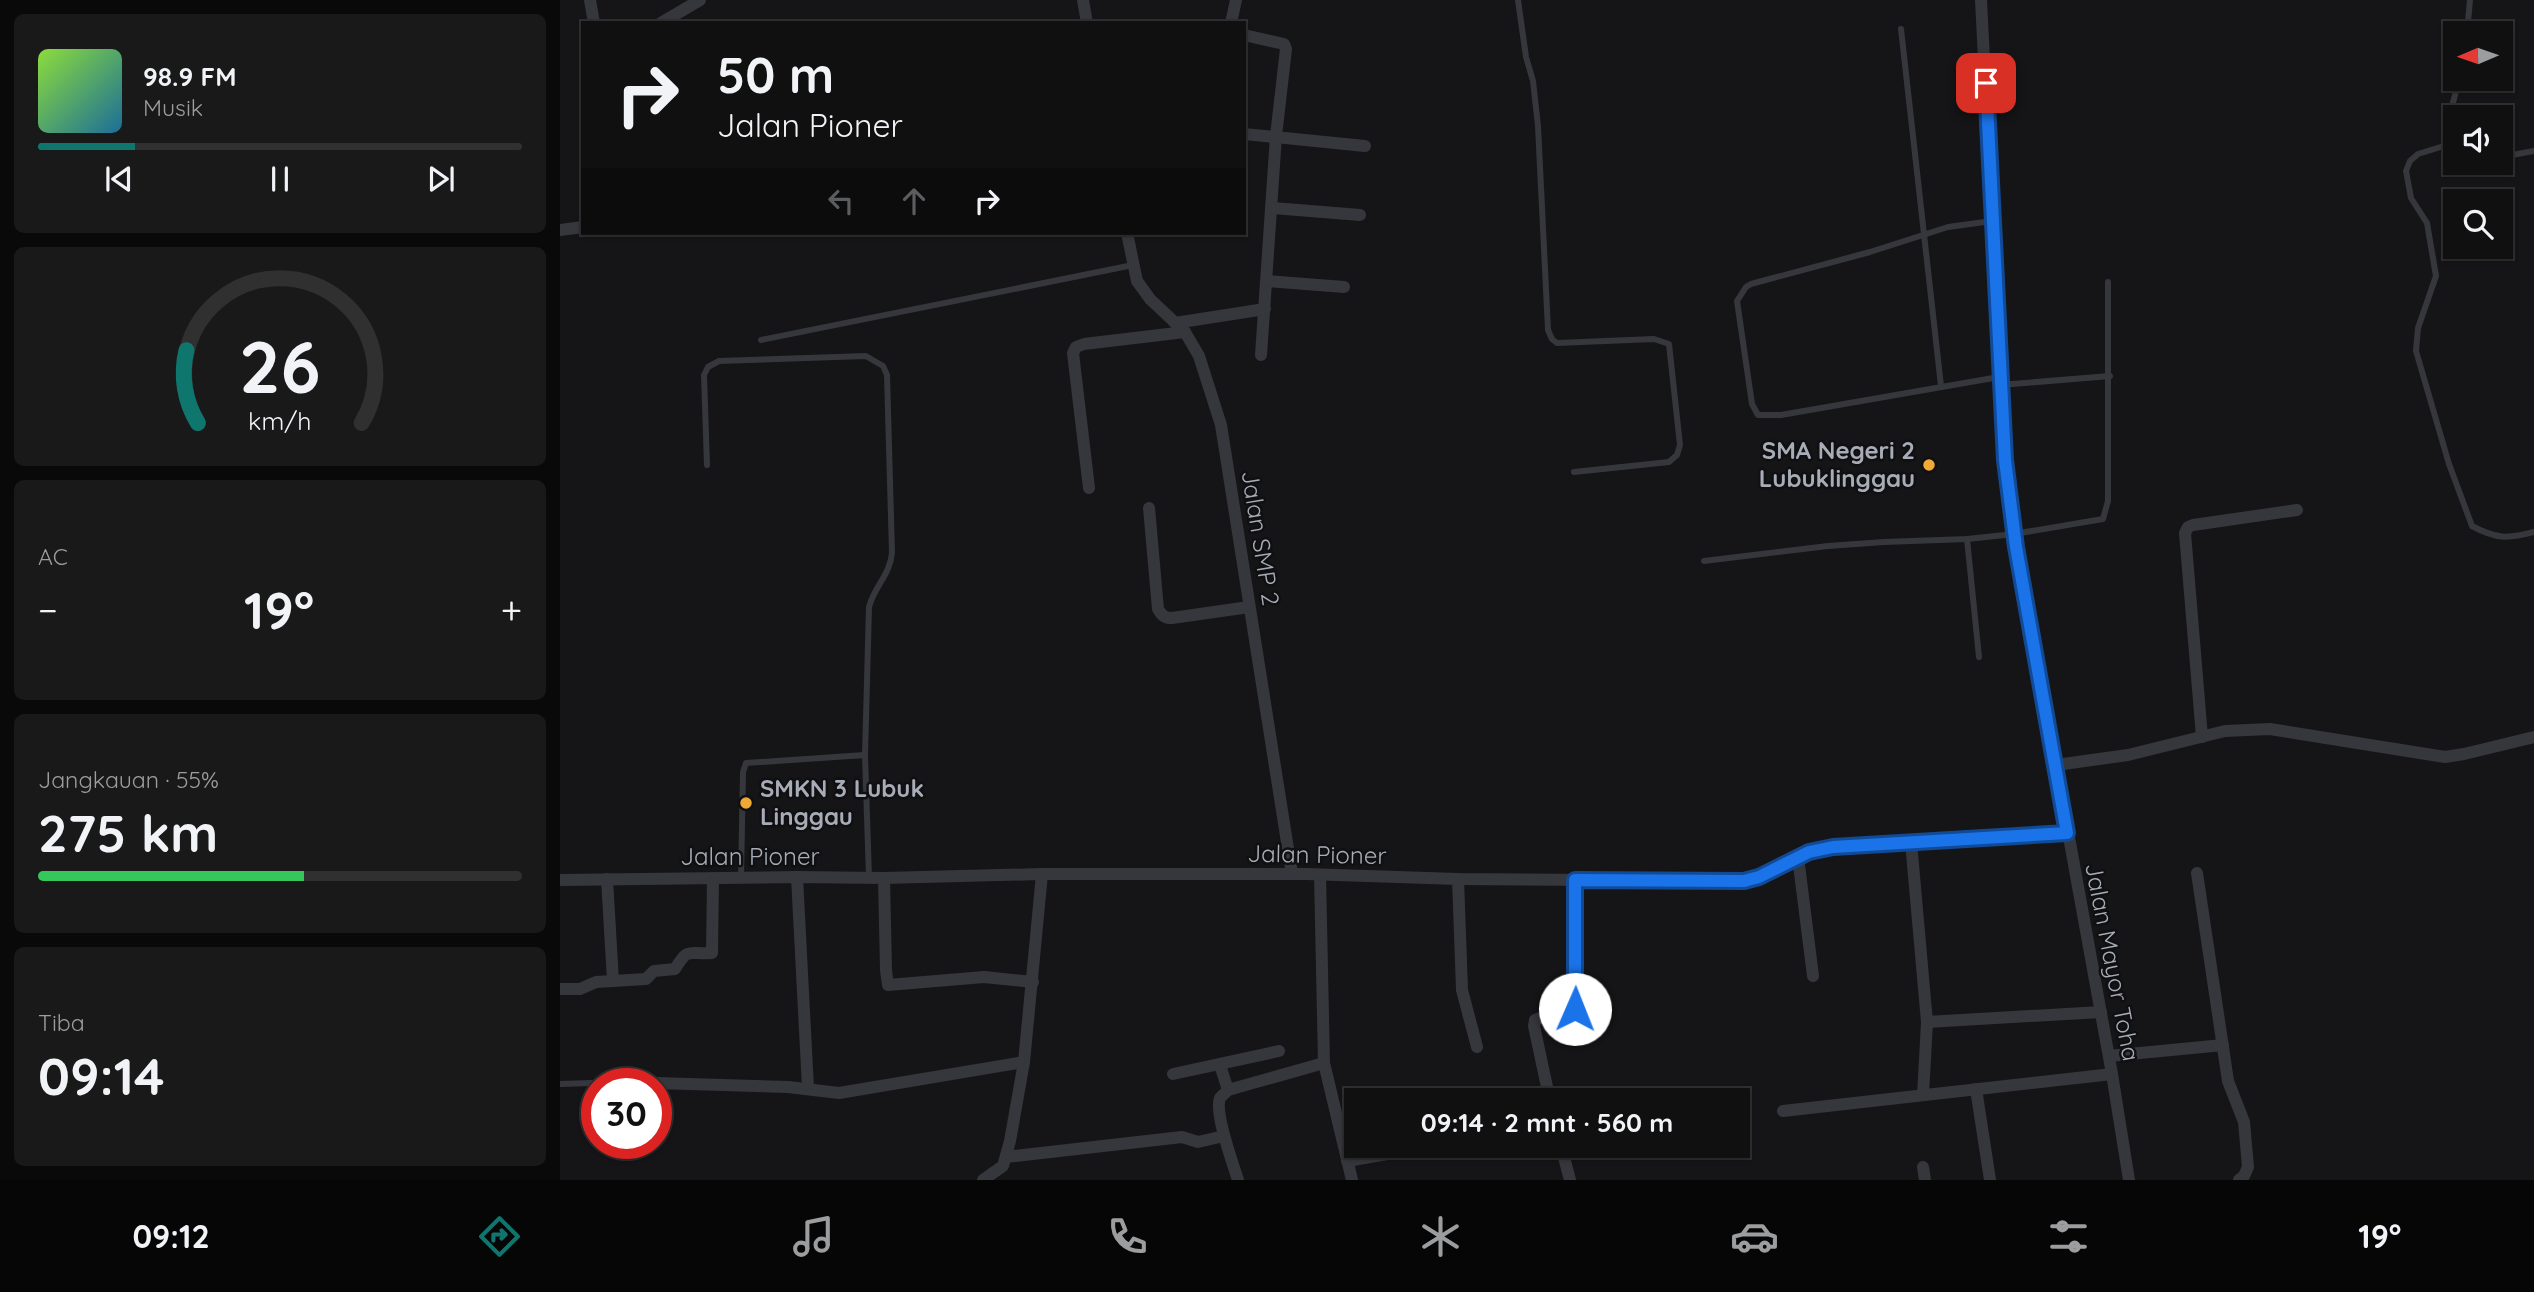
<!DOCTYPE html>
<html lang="id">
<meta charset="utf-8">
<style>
body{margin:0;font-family:Quicksand,sans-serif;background:#19191a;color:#f1f3f6;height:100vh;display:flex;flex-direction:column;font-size:26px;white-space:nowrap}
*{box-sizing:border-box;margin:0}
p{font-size:23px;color:#9c9d9f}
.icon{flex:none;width:38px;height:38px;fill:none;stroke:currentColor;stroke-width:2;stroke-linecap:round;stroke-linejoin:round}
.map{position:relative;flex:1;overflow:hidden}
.details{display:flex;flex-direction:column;gap:14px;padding:14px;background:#090909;width:560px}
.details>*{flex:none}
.top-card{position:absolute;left:21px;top:21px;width:665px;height:214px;border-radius:0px;box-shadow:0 2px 5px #0004,0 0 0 2px #303031;background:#101011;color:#f1f3f6;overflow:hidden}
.needle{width:46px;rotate:268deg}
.buttons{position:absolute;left:1883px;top:21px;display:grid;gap:14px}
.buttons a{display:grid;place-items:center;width:70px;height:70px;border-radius:0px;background:#101011;box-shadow:0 2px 5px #0004,0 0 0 2px #303031;font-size:35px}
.speed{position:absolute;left:21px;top:1068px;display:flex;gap:14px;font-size:35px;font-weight:700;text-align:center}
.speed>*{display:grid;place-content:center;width:91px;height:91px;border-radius:50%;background:#101011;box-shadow:0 2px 5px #0004,0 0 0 2px #303031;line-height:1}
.speed .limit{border:10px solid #d22;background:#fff;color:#111}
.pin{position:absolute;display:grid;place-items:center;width:60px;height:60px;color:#fff;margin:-30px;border-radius:14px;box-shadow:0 4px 10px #0006}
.me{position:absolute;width:77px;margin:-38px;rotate:1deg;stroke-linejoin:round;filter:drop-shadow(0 0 5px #0008)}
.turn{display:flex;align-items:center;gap:24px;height:147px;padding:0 21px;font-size:32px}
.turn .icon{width:91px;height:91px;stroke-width:2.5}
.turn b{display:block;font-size:49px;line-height:60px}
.lanes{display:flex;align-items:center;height:66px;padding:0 21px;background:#0003;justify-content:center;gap:35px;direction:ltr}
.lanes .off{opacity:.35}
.big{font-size:52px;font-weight:700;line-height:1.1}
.details .widget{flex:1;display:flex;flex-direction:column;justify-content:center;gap:10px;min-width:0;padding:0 24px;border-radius:10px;background:#19191a}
.details .dial{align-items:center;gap:0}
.dial svg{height:182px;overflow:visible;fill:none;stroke:#303031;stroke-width:7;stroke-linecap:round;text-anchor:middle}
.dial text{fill:#f1f3f6;stroke:none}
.song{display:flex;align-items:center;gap:21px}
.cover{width:84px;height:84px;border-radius:10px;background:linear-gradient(135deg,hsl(90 70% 55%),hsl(200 70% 35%))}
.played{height:7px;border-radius:4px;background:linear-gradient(90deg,#0f766e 20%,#303031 20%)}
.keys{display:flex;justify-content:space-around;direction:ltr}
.heat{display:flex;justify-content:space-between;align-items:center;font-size:38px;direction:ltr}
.charge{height:10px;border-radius:5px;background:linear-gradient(90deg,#34c759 55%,#303031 0)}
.trip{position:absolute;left:784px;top:1088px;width:406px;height:70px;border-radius:0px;background:#101011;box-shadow:0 2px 5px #0004,0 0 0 2px #303031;font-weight:700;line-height:70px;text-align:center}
.menu{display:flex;height:112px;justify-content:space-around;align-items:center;background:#060607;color:#9c9d9f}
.menu .icon{width:49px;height:49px}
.menu .selected{color:#0f766e}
.menu b{font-size:32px;color:#f1f3f6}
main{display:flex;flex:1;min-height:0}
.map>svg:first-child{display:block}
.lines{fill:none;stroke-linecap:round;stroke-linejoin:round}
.service{stroke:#36373c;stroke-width:6}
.minor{stroke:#36373c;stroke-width:12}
.route-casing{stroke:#114b97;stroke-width:18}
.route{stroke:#1a73e8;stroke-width:12}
.poi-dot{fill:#efa934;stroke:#101012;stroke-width:2.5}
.labels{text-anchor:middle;stroke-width:5;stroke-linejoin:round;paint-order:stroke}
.poi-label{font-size:24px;font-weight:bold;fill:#a7acb7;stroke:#101012;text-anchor:end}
.street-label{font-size:24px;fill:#a7acb7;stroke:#101012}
</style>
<main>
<section class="details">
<div class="widget">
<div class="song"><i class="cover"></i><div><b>98.9 FM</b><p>Musik</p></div></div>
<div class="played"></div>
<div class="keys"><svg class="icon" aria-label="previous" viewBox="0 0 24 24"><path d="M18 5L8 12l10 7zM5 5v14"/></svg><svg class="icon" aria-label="pause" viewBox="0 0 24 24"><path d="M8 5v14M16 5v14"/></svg><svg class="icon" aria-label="next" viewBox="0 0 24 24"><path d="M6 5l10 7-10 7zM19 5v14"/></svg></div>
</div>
<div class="widget dial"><svg viewBox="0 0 100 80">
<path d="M14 69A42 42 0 1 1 86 69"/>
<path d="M14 69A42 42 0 0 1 9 37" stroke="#0f766e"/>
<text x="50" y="56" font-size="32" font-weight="700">26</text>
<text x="50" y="72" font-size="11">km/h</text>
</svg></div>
<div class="widget"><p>AC</p>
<div class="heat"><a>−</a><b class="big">19°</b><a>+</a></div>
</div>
<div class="widget"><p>Jangkauan · 55%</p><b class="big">275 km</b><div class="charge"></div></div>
<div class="widget"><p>Tiba</p><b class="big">09:14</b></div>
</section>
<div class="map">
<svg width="1974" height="1180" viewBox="0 0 1974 1180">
<rect width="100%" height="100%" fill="#151517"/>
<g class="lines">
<g class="service">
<path d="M 958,0 L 966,57 L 973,81 L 978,126 L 988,330 L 992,339 L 997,343 L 1094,339 L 1109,344 L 1120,445 L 1117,455 L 1109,462 L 1014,472"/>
<path d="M 1341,29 L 1381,386"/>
<path d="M 1907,33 L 1910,0"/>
<path d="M 1887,145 L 1858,154 L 1850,161 L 1846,171 L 1851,198 L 1867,223 L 1876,276 L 1858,328 L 1856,351 L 1889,464 L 1912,526 C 1936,539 1948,539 1974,532"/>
<path d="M 1895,157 C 1877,137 1895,102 1899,79"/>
<path d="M 1941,157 L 1974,151"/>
<path d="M 1432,221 L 1388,227 L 1310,252 L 1191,284 L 1186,287 L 1177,301 L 1192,404 L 1198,415 L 1221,415 L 1439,377"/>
<path d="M 201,340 L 573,265"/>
<path d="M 1440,385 L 1550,376"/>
<path d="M 147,465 L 144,375 L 148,367 L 159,361 L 306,356 L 323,366 L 327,375 L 332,553 C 330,575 314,587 309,607 L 305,755 L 186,763 L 183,772 L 181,878"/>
<path d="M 1407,539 L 1419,657"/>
<path d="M 1144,561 L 1268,546 L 1324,542 L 1407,539 L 1454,534 L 1543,519 L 1548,501 L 1548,282"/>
<path d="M 305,755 L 309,878"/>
<path d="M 0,1084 L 62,1082"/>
</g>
<g class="minor">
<path d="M 30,0 L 34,23"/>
<path d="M 523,0 L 527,23"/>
<path d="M 1421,0 L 1440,377 L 1445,460 L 1454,534 L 1552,1074 L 1569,1180"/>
<path d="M 101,23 L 140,0"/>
<path d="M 671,23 L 676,0"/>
<path d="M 684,35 L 724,44 L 726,49 L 716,136 L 701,355"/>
<path d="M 684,134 L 805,146"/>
<path d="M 713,208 L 800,215"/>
<path d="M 0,230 L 23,227"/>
<path d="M 567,233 L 577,281 L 590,299 L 625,332 L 639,356 L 661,425 L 732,874"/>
<path d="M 707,281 L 784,287"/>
<path d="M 615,323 L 705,309"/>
<path d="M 529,488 L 513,353 L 516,347 L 524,344 L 625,332"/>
<path d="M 589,508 L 598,609 C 602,616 605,618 612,618 L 689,607"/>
<path d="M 1642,737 L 1625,533 L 1628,527 L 1633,525 L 1737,510"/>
<path d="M 1496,765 L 1568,755 L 1665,731 L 1710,729 L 1885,757 L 1904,754 L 1974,737"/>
<path d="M 1351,842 L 1367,1022 L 1363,1095"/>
<path d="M 1238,857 L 1253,976"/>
<path d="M 1637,873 L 1668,1081 L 1684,1122 L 1688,1167 L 1684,1176 L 1679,1180"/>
<path d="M 760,875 L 764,1063 L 792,1180"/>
<path d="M 237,877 L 248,1088"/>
<path d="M 324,878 L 326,970 L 328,985 L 424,977 L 473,982"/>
<path d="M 47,879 L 53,981"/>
<path d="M 898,879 L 902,990 L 917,1047"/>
<path d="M 0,880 L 237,877 L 324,878 L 482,874 L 746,874 L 898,879 L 1184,881 L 1200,877 L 1249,852 L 1273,847 L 1507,833"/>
<path d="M 0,989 L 20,989 L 36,982 L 86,979 L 94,971 L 115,969 C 129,946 128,955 152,953 L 153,878"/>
<path d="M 1367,1022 L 1541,1012"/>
<path d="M 1549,1056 L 1663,1045"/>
<path d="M 660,1065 L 668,1090"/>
<path d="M 613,1074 L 719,1051"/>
<path d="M 62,1082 L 93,1083"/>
<path d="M 96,1083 L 228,1087 L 279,1093 L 464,1062"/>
<path d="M 1416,1089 L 1430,1180"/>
<path d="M 990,1101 L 974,1026 L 975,1020 C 988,1013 1004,1018 1015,1009 L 1015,880"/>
<path d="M 1223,1111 L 1552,1074"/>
<path d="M 1001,1146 L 1010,1180"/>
<path d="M 446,1157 L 622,1137 L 638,1142 L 664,1136"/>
<path d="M 787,1161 L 873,1146"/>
<path d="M 1363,1167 L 1365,1180"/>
<path d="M 423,1180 L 443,1166 L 450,1141 L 464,1062 L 482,874"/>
<path d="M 678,1180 C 673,1164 654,1112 660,1098 C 662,1095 666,1093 668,1090 L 764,1063"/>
</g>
</g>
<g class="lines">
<g class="route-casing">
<path id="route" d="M 1015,1009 L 1015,880 L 1184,881 L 1199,877 L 1249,852 L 1273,847 L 1507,833 L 1456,547 L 1445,460 L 1426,83"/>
</g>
<use href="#route" class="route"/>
</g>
<g class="poi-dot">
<circle cx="1369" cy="465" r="7"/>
<circle cx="186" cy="803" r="7"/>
</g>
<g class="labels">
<g class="poi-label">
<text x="1355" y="459">SMA Negeri 2<tspan x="1355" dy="28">Lubuklinggau</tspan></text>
<text x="200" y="797" text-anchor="start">SMKN 3 Lubuk<tspan x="200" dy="28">Linggau</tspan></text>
</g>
<g class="street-label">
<text transform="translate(700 538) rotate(81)" y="8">Jalan SMP 2</text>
<text transform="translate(757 855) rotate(1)" y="8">Jalan Pioner</text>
<text x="190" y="865">Jalan Pioner</text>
<text transform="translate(1552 962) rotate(79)" y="8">Jalan Mayor Toha</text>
</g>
</g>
</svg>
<div class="buttons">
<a><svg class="needle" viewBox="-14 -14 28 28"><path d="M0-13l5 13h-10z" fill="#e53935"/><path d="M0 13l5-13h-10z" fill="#9c9d9f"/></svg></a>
<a><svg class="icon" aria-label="sound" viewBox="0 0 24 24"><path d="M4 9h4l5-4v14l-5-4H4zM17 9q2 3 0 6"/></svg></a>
<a><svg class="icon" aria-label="search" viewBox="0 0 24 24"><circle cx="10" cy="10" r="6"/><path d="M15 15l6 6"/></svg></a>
</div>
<div class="speed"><div class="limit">30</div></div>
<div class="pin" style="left:1426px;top:83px;background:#d93025"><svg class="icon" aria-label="arrive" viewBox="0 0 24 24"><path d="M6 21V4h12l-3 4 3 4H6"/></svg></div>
<svg class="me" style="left:1015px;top:1009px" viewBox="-20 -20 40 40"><circle r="19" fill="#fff"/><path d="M0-13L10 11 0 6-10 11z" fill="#1a73e8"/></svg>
<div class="trip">09:14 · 2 mnt · 560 m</div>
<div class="top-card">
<div class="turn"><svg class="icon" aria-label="right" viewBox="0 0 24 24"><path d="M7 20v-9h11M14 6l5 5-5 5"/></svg><div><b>50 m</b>Jalan Pioner</div></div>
<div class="lanes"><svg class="icon off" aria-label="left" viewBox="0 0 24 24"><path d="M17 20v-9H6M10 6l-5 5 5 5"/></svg><svg class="icon off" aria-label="ahead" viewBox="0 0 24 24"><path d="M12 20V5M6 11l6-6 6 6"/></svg><svg class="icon" aria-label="right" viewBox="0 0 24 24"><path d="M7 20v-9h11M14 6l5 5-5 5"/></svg></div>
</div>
</div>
</main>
<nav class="menu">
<b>09:12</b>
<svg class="icon selected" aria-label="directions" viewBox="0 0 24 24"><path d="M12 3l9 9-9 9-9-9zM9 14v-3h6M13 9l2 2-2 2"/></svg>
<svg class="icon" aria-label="music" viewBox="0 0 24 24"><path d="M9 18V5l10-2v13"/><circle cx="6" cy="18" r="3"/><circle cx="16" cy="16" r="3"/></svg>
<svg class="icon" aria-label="phone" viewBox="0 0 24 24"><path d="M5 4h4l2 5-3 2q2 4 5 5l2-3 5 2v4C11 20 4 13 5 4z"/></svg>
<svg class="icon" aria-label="climate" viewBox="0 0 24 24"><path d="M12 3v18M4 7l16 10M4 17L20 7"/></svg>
<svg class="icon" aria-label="car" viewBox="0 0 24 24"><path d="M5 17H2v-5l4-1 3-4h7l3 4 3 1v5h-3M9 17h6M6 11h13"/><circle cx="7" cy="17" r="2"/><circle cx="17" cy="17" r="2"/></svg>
<svg class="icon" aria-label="filters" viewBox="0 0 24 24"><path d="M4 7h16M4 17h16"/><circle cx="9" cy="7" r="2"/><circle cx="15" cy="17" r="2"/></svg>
<b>19°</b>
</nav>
